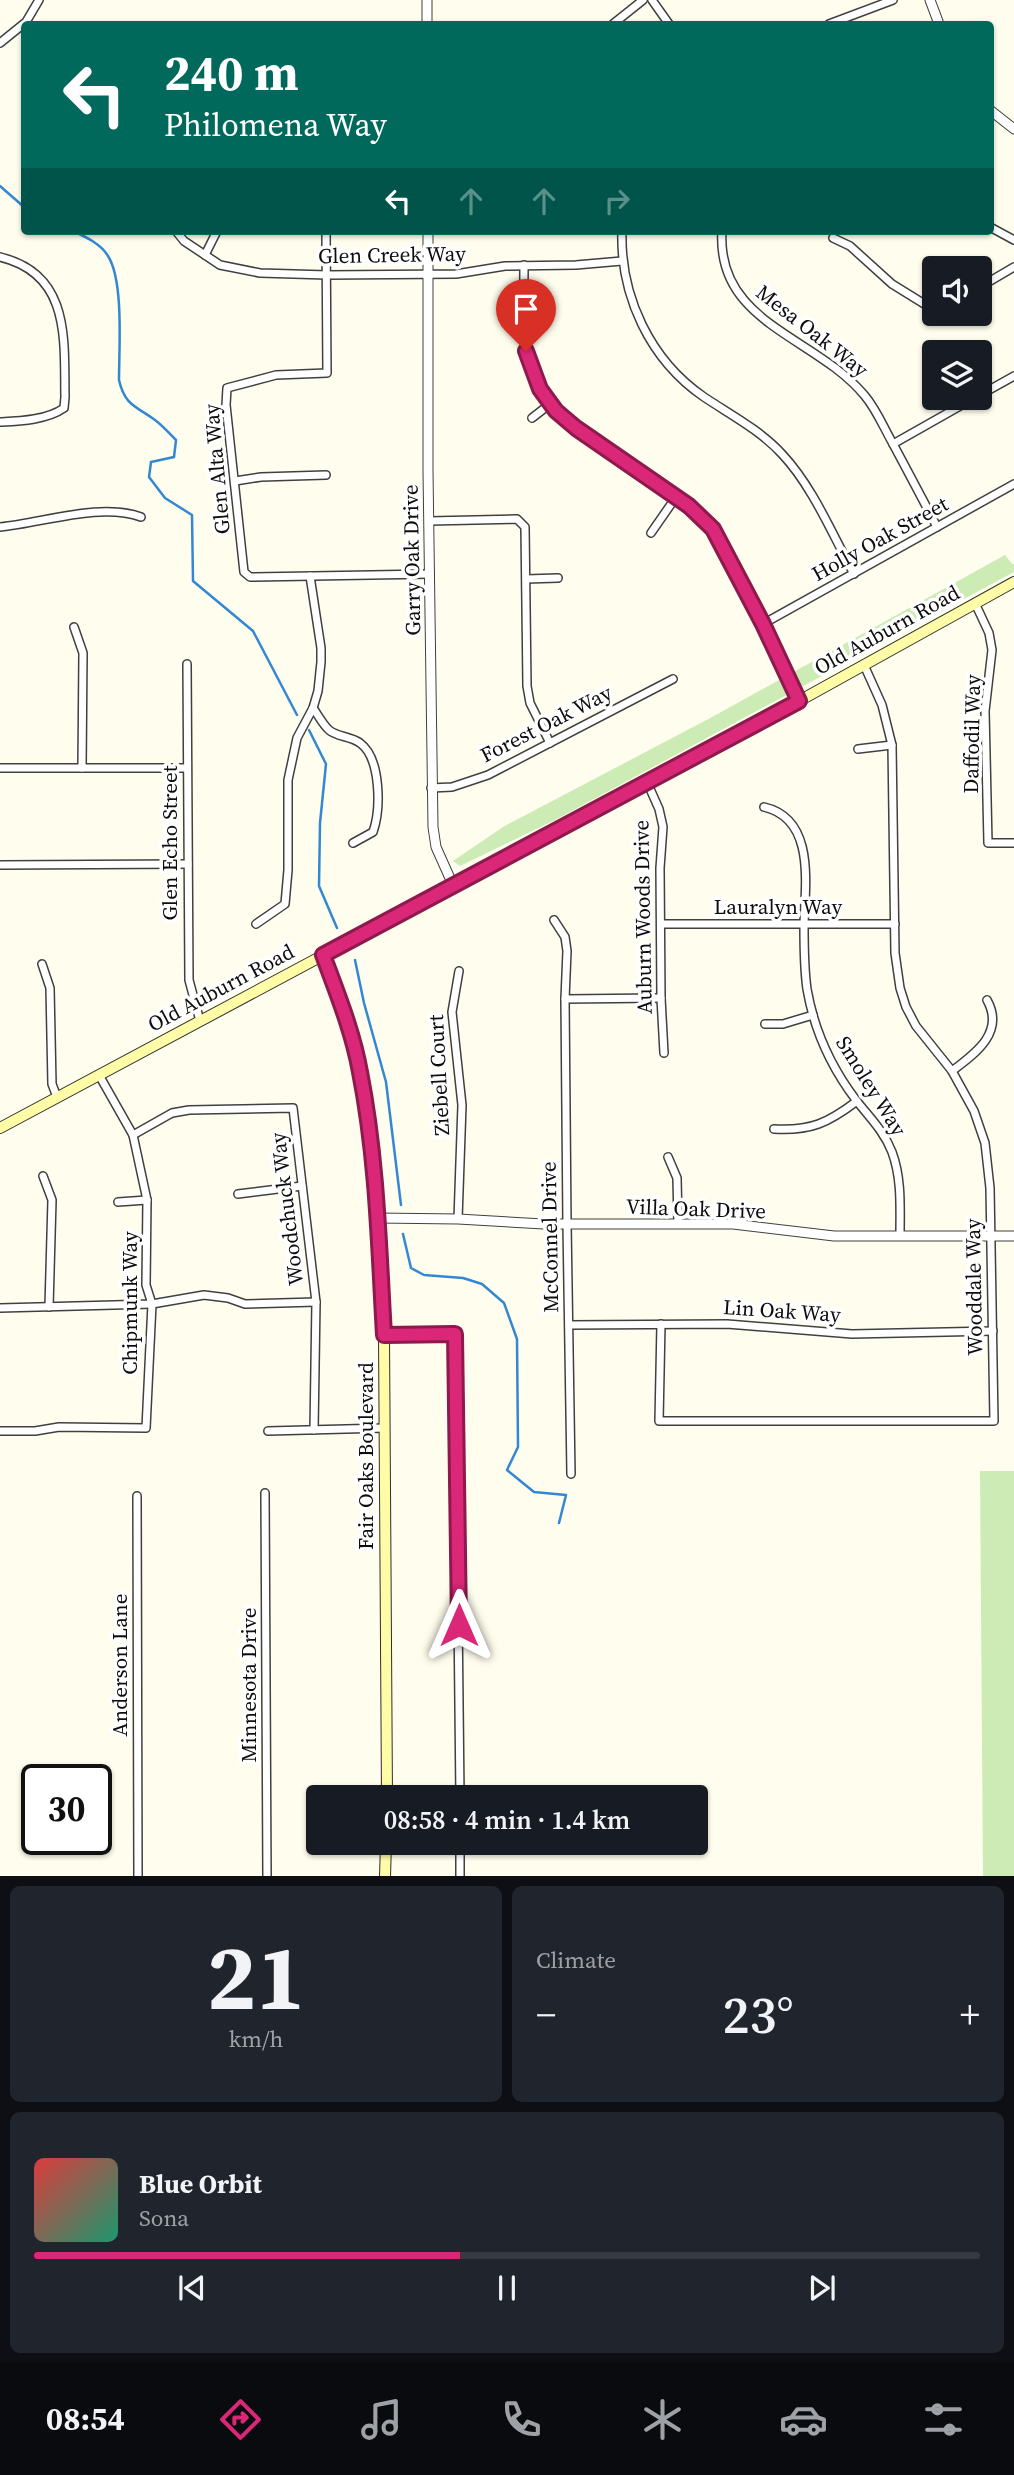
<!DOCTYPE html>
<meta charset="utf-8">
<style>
body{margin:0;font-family:"Source Serif 4",serif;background:#20242c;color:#f1f3f6;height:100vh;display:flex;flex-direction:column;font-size:26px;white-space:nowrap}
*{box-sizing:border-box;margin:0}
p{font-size:23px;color:#9ea1a6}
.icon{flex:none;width:38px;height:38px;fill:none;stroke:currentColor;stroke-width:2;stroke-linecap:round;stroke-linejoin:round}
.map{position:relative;height:1876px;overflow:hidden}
.details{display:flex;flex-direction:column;gap:10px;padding:10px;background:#0d0f14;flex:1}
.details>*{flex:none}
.guide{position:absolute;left:21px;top:21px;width:973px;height:214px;border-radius:7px;box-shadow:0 2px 5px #0004;background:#00695c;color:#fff;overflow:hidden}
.buttons{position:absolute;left:922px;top:256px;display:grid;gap:14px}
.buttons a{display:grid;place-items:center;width:70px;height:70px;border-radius:7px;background:#171b24;box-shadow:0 2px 5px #0004;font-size:35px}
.speed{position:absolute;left:21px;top:1764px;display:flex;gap:14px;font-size:35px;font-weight:700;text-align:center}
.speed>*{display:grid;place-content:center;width:91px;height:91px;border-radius:50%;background:#171b24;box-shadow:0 2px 5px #0004;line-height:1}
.speed .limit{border:4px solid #111;border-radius:10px;background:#fff;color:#111}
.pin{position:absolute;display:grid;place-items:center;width:60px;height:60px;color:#fff;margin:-72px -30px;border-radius:50% 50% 50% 0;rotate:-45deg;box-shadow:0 0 7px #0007}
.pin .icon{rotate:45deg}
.me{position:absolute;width:77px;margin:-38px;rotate:0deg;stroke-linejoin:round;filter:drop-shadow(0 0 5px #0008)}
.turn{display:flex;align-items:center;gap:24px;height:147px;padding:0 28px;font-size:32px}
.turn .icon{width:91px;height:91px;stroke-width:2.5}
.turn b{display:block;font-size:49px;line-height:60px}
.lanes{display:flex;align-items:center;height:66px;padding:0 28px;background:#0003;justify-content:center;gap:35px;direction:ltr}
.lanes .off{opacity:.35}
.big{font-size:52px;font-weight:600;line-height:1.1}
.details .widget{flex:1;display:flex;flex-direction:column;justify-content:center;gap:10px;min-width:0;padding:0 24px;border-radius:10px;background:#20242c}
.details .dial{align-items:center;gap:0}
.dial b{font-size:91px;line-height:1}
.song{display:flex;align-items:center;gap:21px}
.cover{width:84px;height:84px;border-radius:10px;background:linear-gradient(135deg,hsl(0 70% 55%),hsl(160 70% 35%))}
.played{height:7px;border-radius:4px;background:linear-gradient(90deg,#db2777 45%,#363941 45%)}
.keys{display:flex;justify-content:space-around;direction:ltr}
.heat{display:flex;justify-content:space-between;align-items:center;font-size:38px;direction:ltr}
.details .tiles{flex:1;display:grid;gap:10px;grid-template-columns:1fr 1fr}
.widget:last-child{grid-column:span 2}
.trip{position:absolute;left:306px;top:1785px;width:402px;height:70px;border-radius:7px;background:#171b24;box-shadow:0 2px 5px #0004;font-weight:600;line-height:70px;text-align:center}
.tab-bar{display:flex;height:112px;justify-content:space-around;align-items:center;background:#090b0e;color:#9ea1a6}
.tab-bar .icon{width:49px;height:49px}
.tab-bar .active{color:#db2777}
.tab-bar b{font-size:32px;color:#f1f3f6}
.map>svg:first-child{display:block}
.green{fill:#cdebb5}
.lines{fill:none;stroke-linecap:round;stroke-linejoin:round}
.stream{stroke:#3387d3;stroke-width:2.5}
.minor-casing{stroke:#404040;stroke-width:10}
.tertiary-casing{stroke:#404040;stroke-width:11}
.secondary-casing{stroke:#2f2f2f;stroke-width:12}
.minor{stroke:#fff;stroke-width:7}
.tertiary{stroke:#fff;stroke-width:9}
.secondary{stroke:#fffca8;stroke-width:10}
.route-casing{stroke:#8e194d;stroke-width:18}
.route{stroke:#db2777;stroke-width:12}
.labels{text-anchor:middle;stroke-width:7;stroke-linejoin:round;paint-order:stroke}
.street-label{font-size:21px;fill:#0d0d0d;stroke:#fff}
</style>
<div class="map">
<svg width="1014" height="1877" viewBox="0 0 1014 1877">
<rect width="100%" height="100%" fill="#fffded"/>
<g class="green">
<path d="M 1005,555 L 1012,564 L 1014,564 L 1014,572 L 555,820 L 460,866 L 453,861 L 503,827 L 714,716 Z"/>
<path d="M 980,1471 L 1014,1471 L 1014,1876 L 983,1876 Z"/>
</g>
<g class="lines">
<g class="stream">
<path d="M 0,186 L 24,207"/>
<path d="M 73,231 C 86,237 101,244 108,256 C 124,281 119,349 119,380 C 125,406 136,406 155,420 C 163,426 170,434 176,440 L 174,457 L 151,462 L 149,477 L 165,498 L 192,515 L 193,581 L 253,631 L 297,715"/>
<path d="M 309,730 L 326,764 L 320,823 L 319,886 L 337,928"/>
<path d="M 355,960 L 364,1003 L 386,1082 L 401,1205"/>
<path d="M 403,1234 L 411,1268 L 424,1275 L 463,1278 L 482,1284 L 504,1303 L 517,1339 L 518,1447 L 507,1470 L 534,1492 L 566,1495 L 559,1523"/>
</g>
<g class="minor-casing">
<g id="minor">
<path d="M 652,0 L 669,24"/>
<path d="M 613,24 L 643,0"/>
<path d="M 829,24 L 893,0"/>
<path d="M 0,43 L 26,22 L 39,0"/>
<path d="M 990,227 L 1014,240"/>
<path d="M 176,231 L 184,241 L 220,265 L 260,273 L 327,275 L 456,274 L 505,266 L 576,265 L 622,261"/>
<path d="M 326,231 L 327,373 L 276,375 L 227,388 L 226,405 L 244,572 L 250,577 L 430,574"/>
<path d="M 622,231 C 620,296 650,360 704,397 C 731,415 760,430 782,454 C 813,487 832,534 854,574"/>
<path d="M 722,231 C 716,324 816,336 865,396 C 876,409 883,426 892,442 C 907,470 922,498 937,527"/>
<path d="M 833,238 L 850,246 L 892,284 L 934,310"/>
<path d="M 205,255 L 217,231"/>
<path d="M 0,257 C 71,274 64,340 65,397 L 64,408 C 47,420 20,421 0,422"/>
<path d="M 524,265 C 524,326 518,380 570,423 L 689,506 L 702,516 L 718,536 L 799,701"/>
<path d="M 980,287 L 1014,267"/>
<path d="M 980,395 L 1014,376"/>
<path d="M 532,418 L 550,404"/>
<path d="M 893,444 L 976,397"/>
<path d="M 235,481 L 261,477 L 326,475"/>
<path d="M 429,521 L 517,519 L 525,527 L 527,686 L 530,703 L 550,743"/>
<path d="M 0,527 C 43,523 100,502 141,517"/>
<path d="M 651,533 L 676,497"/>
<path d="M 526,579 L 558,578"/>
<path d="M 975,603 L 989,633 L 992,650 L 985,711 L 988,843 L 1014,843"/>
<path d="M 763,624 L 1014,484"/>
<path d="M 74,627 L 83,653 L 82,768"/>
<path d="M 187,664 L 189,980 L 200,1021"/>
<path d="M 313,708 C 318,715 323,725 329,730 C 337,737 351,736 360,743 C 381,758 381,809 373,832 L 353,843"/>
<path d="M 858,749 L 892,745"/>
<path d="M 0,768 L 187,768"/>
<path d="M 647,782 L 659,809 L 663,827 L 660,868 L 661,998 L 664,1053"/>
<path d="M 431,788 L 452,787 L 488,775 L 673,679"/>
<path d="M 764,807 C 816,819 805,885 804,925 C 804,946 804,968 807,989 C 814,1030 831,1067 856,1100 C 869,1117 884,1131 892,1152 C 902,1179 900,1208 900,1236"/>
<path d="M 0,865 L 188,864"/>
<path d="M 554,920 L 565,937 L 567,951 L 565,999 L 567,1224 L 571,1474"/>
<path d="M 256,924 L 285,904 L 288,870 L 288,780 L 297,738 L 313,708 L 318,691 L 321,662 L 321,648 L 310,576"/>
<path d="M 661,924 L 895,924"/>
<path d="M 42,964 L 50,988 L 52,1084 L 57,1097"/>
<path d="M 565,999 L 661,998"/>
<path d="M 765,1024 L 783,1024 L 813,1015"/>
<path d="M 952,1071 C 976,1053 1005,1032 987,1000"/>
<path d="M 774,1129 C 811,1131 828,1123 857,1101"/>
<path d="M 133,1135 L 172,1113 L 189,1110 L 293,1108 L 316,1302 L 314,1430"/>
<path d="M 668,1157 L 677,1178 L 678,1223"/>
<path d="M 43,1176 L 52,1200 L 49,1307"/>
<path d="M 238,1194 L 302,1186"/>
<path d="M 118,1202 L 147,1200"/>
<path d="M 458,1219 L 462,1105 L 452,1012 L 459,971"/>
<path d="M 0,1308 L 152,1304 L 204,1295 L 228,1298 L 245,1304 L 316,1302"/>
<path d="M 661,1324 L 659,1421 L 994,1421 L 990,1188 L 985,1143 L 974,1111 L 952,1071 L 916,1026 L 906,1007 L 900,988 L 895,953 L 892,745 L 882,705 L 864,665"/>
<path d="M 569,1325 L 727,1324 L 852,1334 L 993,1331"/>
<path d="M 384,1335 L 455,1334 L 460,1797"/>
<path d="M 0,1431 L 35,1431 L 59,1427 L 146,1428 L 152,1304 L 146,1285 L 147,1200 L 133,1135 L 99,1075"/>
<path d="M 268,1431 L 385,1428"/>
<path d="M 265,1493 L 267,1877"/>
<path d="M 137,1496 L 138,1877"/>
<path d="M 460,1843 L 460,1877"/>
</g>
</g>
<g class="tertiary-casing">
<g id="tertiary">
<path d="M 427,0 L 427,24"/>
<path d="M 930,0 L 939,24"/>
<path d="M 990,110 L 1014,129"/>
<path d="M 428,231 L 428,471 L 433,827 L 436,847 L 453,885"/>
<path d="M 377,1218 L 458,1219 L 544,1224 L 733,1224 L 834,1236 L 1014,1236"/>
</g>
</g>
<g class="secondary-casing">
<g id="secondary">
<path d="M 323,955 L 340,1002 L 360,1072 L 371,1150 L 377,1218 L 384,1335 L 387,1797"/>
<path d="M 0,1128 L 799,701 L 1014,582"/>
<path d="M 385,1877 L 386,1843"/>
</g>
</g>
<use href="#minor" class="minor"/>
<use href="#tertiary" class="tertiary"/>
<use href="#secondary" class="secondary"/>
</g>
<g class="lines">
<g class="route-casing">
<path id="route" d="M 459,1625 L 455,1334 L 384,1335 C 379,1248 377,1158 360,1072 C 353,1032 337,993 323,955 L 799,701 L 763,624 L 713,529 L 689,506 L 576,428 L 556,411 L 540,389 L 526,351"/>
</g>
<use href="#route" class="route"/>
</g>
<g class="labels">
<g class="street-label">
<text transform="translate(392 255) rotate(-1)" y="7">Glen Creek Way</text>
<text transform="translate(812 331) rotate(38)" y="7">Mesa Oak Way</text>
<text transform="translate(217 469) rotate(-95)" y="7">Glen Alta Way</text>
<text transform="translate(880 539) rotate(-29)" y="7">Holly Oak Street</text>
<text transform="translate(412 560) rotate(-91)" y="7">Garry Oak Drive</text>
<text transform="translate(887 630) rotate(-29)" y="7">Old Auburn Road</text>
<text transform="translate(546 724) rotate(-27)" y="7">Forest Oak Way</text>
<text transform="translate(972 734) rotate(-89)" y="7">Daffodil Way</text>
<text transform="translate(170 843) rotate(-90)" y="7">Glen Echo Street</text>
<text x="778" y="914">Lauralyn Way</text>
<text transform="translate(643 917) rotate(-91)" y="7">Auburn Woods Drive</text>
<text transform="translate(221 988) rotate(-28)" y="7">Old Auburn Road</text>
<text transform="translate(439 1075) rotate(-93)" y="7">Ziebell Court</text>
<text transform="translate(871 1086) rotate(58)" y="7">Smoley Way</text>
<text transform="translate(287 1209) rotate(-97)" y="7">Woodchuck Way</text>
<text transform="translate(696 1209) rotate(2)" y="7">Villa Oak Drive</text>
<text transform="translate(550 1237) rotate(-91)" y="7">McConnel Drive</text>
<text transform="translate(974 1287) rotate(-91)" y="7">Wooddale Way</text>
<text transform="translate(130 1303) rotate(-90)" y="7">Chipmunk Way</text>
<text transform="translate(782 1311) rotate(4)" y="7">Lin Oak Way</text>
<text transform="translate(366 1456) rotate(-90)" y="7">Fair Oaks Boulevard</text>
<text transform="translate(120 1665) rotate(-90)" y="7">Anderson Lane</text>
<text transform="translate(249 1685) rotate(-90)" y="7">Minnesota Drive</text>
</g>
</g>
</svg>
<div class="buttons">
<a><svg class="icon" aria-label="sound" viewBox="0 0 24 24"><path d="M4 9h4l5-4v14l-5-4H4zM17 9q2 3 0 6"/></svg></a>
<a><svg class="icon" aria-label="layers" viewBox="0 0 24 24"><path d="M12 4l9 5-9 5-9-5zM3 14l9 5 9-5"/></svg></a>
</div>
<div class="speed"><div class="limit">30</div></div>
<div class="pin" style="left:526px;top:351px;background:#d93025"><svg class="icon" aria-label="arrive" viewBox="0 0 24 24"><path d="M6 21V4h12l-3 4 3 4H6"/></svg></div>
<svg class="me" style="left:459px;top:1625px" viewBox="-20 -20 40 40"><path d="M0-17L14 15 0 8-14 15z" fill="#db2777" stroke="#fff" stroke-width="4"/></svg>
<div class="trip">08:58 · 4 min · 1.4 km</div>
<div class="guide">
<div class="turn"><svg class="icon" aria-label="left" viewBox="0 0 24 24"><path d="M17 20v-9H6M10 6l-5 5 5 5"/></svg><div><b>240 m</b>Philomena Way</div></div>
<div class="lanes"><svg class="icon" aria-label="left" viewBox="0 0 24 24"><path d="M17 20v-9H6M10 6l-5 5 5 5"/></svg><svg class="icon off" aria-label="ahead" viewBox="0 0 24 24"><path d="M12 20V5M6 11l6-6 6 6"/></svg><svg class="icon off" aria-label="ahead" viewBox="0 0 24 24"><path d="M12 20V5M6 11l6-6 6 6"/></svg><svg class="icon off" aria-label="right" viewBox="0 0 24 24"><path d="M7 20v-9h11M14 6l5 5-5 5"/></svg></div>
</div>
</div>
<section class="details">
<div class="tiles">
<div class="widget dial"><b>21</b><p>km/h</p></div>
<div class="widget"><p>Climate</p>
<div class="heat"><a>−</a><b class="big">23°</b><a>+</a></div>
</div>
<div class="widget">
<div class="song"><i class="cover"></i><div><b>Blue Orbit</b><p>Sona</p></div></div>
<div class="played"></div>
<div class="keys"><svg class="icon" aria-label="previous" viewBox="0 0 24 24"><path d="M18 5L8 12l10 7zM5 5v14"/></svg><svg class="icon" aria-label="pause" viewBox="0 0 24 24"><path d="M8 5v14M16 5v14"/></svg><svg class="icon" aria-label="next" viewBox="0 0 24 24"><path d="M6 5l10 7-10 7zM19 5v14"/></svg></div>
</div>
</div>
</section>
<nav class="tab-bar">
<b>08:54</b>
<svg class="icon active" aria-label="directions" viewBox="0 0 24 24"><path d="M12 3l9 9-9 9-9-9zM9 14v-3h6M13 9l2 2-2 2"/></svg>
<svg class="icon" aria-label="music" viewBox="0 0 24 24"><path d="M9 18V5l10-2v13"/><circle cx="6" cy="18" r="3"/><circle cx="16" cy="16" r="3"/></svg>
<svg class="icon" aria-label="phone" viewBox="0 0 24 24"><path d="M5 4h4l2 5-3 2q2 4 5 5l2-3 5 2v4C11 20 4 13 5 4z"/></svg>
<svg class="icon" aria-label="climate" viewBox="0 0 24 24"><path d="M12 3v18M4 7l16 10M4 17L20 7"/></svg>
<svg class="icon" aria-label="car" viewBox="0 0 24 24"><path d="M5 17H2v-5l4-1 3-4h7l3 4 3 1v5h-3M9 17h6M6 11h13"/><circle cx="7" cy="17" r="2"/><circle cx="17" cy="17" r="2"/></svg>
<svg class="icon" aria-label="filters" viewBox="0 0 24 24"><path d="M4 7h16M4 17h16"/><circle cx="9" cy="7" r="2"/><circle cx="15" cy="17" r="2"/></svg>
</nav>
